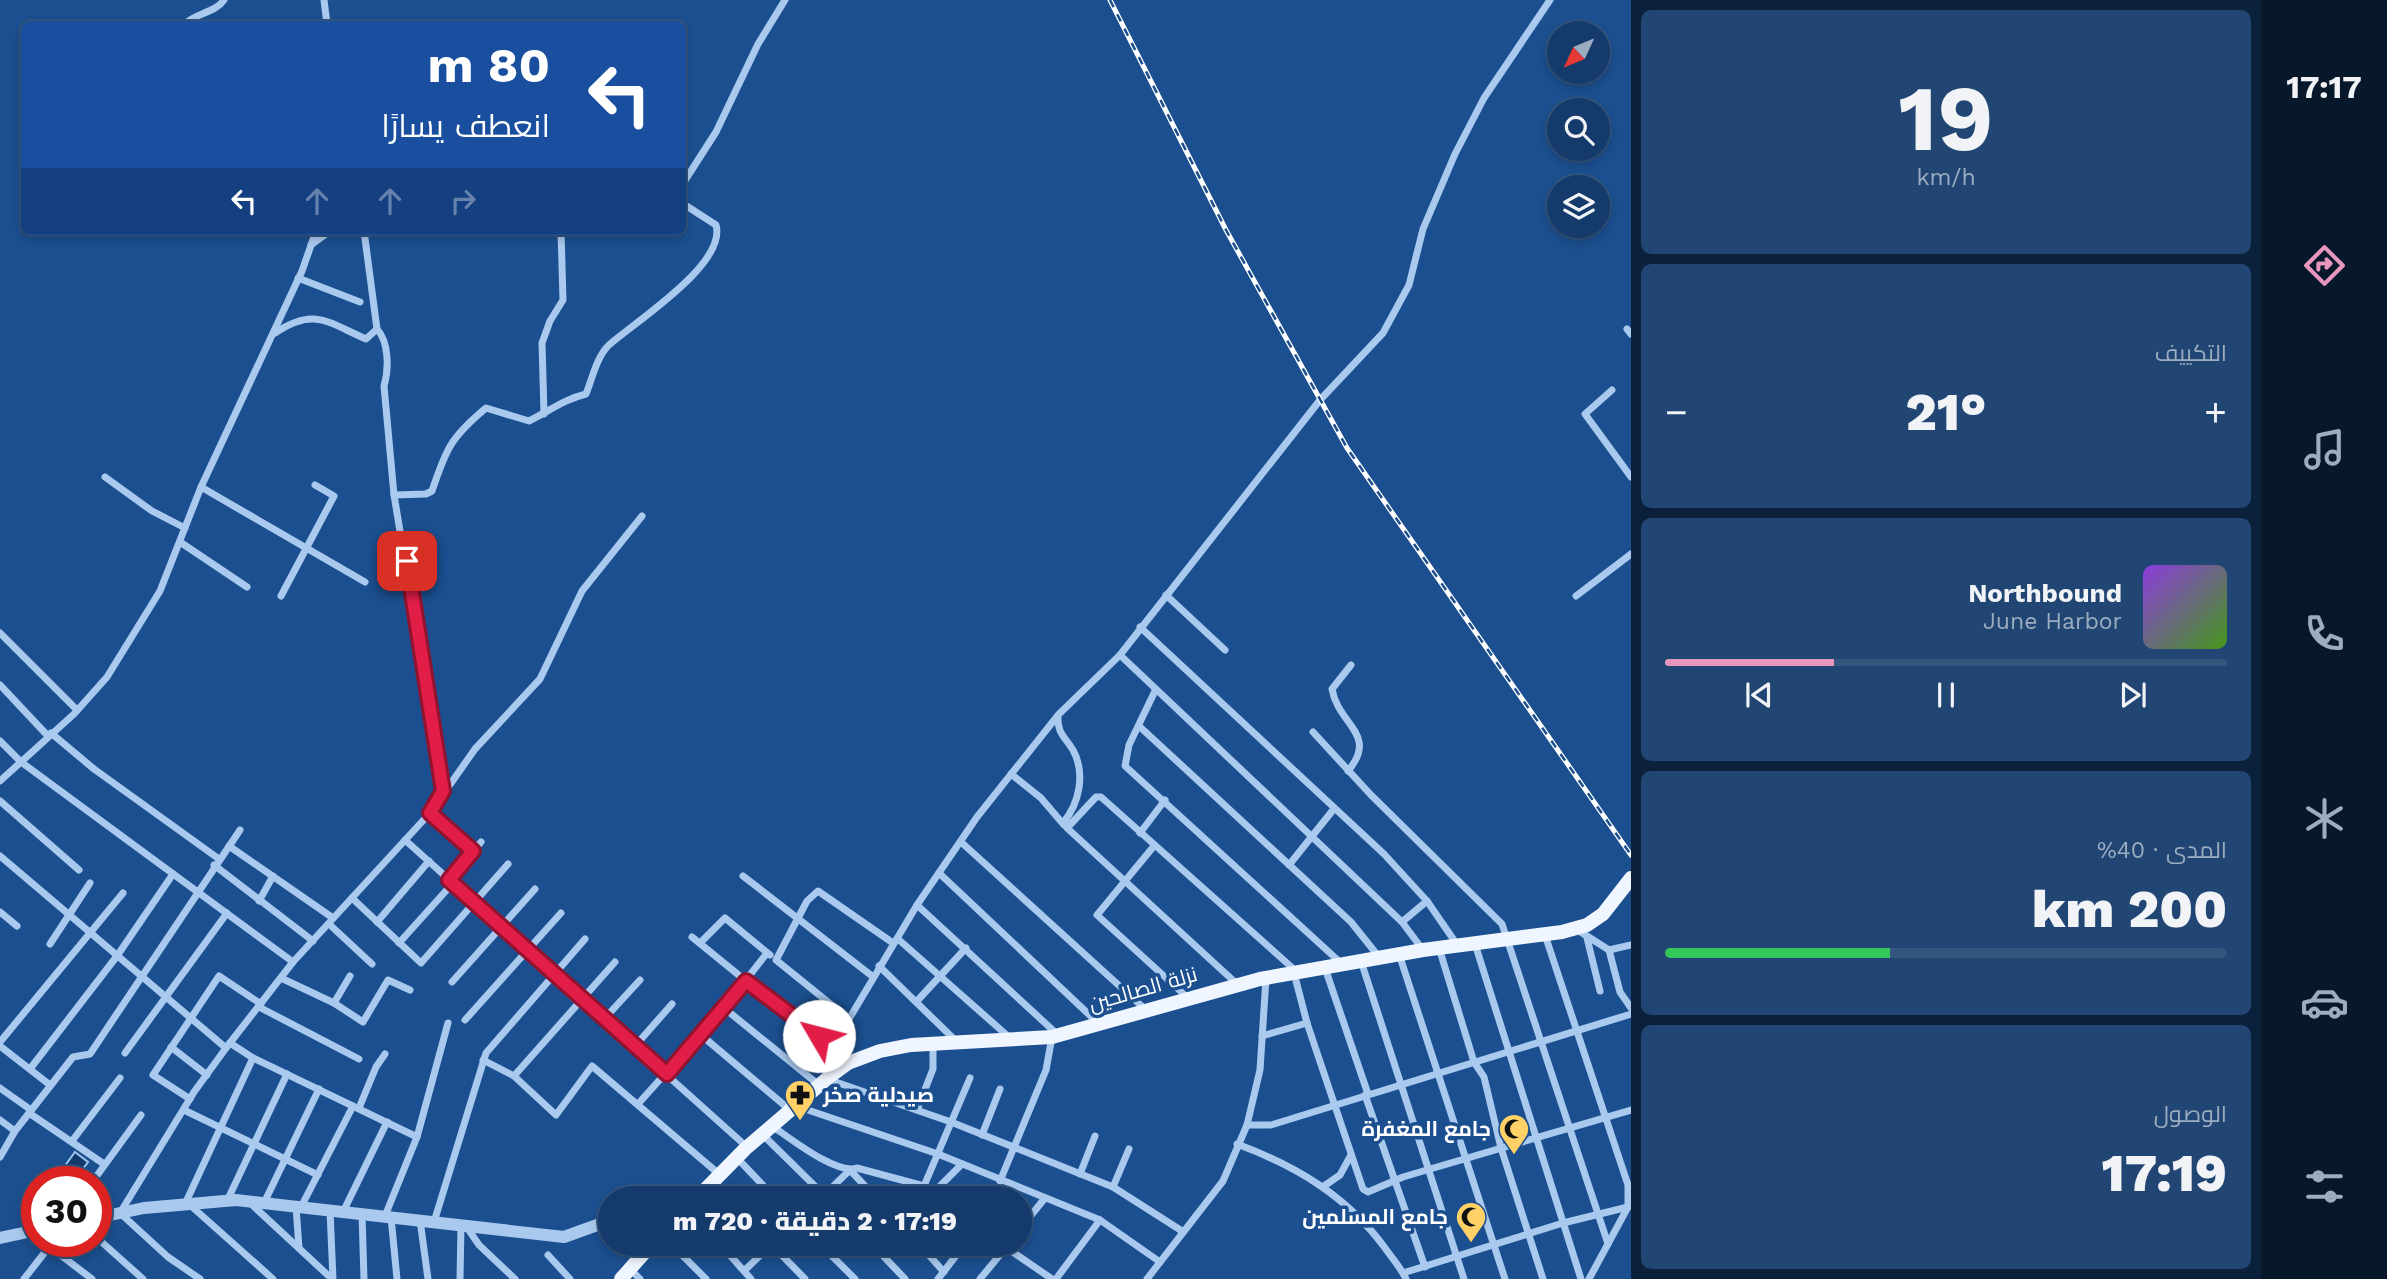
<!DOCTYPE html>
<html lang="ar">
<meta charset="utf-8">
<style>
body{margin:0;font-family:"Work Sans",Cairo,sans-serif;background:#214673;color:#f1f3f6;direction:rtl;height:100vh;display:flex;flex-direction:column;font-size:26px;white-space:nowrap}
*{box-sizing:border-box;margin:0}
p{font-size:23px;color:#9dadc1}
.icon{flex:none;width:38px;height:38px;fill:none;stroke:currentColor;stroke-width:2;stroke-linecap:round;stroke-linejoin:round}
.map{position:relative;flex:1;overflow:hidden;direction:ltr}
.drawer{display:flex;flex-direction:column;gap:10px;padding:10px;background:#0b203b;width:630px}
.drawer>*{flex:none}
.top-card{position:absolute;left:21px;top:21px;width:665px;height:214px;border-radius:10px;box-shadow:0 4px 10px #0003,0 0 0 2px #33557e;direction:rtl;background:#1a4fa0;color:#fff;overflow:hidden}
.needle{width:46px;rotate:226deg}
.buttons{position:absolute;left:1547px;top:21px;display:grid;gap:14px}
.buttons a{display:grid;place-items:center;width:63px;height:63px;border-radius:50%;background:#143b6b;box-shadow:0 4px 10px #0003,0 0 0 2px #33557e;font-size:35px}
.speed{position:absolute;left:21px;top:1166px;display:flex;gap:14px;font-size:35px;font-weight:700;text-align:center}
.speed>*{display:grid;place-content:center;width:91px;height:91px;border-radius:50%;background:#143b6b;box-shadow:0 4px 10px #0003,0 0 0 2px #33557e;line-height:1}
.speed .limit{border:10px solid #d22;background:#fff;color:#111}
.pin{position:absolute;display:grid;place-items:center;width:60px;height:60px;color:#fff;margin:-30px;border-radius:14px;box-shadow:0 4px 10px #0006}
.me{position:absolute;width:77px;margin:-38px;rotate:307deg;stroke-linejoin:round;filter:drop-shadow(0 0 5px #0008)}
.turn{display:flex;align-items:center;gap:24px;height:147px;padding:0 21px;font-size:32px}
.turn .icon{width:91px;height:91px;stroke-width:2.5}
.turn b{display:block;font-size:49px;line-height:60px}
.lanes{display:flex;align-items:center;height:66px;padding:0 21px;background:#0003;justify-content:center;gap:35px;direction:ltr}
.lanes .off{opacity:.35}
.big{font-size:52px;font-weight:800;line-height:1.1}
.drawer .widget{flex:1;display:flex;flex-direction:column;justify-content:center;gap:10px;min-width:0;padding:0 24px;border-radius:10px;background:#214673}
.drawer .dial{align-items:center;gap:0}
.dial b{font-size:91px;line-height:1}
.song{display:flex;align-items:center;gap:21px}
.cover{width:84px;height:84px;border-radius:10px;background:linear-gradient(135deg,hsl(270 70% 55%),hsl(100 70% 35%))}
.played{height:7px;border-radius:4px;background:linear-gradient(90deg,#e797bd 30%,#33557e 30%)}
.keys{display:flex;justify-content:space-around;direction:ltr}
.heat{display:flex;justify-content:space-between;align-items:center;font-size:38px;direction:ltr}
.charge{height:10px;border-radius:5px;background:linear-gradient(90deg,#34c759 40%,#33557e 0)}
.trip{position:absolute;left:598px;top:1186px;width:434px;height:70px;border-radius:35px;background:#143b6b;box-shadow:0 4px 10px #0003,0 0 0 2px #33557e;font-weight:800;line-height:70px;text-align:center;direction:rtl}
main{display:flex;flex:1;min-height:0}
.dock{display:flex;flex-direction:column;width:126px;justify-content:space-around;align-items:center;background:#08182b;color:#9dadc1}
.dock .icon{width:49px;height:49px}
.dock .active{color:#e797bd}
.dock b{font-size:32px;color:#f1f3f6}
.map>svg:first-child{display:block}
.water{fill:#123a6d;stroke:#9cc4f0;stroke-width:2}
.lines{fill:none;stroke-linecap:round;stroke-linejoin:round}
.minor{stroke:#a9c9ee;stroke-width:7}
.tertiary{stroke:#a9c9ee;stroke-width:12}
.primary{stroke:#f0f6ff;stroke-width:14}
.rail-casing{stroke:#fff;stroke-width:5}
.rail{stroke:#1b4f8f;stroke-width:2.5;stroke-dasharray:8;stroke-linecap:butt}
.route-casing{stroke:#92132f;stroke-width:18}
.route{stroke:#e11d48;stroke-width:12}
.labels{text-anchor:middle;stroke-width:7;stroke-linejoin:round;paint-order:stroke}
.street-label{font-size:21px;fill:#fff;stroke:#1b4f8f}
.poi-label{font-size:21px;font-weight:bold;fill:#fff;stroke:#1b4f8f;text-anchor:end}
</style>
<main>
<nav class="dock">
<b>17:17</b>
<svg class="icon active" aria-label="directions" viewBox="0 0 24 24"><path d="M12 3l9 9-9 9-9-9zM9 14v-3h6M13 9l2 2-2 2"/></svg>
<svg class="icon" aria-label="music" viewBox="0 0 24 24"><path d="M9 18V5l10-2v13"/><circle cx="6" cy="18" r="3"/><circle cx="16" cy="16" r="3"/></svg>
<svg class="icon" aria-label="phone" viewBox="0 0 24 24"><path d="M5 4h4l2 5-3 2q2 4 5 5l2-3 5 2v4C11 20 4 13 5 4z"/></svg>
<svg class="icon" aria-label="climate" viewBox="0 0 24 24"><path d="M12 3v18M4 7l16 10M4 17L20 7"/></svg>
<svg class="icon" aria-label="car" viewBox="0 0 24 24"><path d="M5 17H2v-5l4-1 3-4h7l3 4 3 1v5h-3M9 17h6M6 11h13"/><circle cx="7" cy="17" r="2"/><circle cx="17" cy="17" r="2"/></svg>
<svg class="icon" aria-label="filters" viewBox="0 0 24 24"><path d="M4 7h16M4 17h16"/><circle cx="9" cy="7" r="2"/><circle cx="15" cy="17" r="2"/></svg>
</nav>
<section class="drawer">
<div class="widget dial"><b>19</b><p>km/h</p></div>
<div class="widget"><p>التكييف</p>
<div class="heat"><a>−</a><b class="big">21°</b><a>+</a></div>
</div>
<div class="widget">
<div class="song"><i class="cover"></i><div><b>Northbound</b><p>June Harbor</p></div></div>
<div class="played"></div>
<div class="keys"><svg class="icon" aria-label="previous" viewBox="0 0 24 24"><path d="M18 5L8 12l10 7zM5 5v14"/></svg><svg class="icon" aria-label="pause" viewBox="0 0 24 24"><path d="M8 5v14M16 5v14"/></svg><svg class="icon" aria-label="next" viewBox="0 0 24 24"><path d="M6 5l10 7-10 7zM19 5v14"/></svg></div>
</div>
<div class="widget"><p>المدى · 40%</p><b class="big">200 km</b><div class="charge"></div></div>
<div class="widget"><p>الوصول</p><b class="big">17:19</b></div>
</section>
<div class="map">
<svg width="1631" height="1279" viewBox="0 0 1631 1279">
<rect width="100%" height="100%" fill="#1b4f8f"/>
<path class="water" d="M 75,1152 L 88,1162 L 74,1181 L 54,1181 Z"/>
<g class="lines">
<g class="minor">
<path d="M 324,0 L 327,24"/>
<path d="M 185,24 C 195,13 215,13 224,0"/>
<path d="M 682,185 L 716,132 L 758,44 L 785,0"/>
<path d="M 364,231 L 377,329 C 389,342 389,369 384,386 L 394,495 L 443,791"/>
<path d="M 311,245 L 330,231"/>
<path d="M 298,278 L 360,302"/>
<path d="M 1627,329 L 1631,334"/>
<path d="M 275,333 C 314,307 327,322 366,339 L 377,329"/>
<path d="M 1612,390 L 1585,414 L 1631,477"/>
<path d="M 544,414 L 542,343 L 550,321 L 563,300 L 561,231"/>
<path d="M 105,477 L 152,511 L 185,528"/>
<path d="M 201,487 L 365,582"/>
<path d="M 394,495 L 426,494 L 432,491 C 446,449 451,437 486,408 L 529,421 C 549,411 565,399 586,394 C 592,379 597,356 609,345 C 636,321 727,264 716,225 L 682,203"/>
<path d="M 180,542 L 247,587"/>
<path d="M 1166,595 L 1225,650"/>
<path d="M 281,596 L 334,496 L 315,485"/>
<path d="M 1576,596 L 1631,554"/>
<path d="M 1140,627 L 1384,854 L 1427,901 L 1458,946"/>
<path d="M 0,633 L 77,710"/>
<path d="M 1120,655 L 1402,922 L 1423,950"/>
<path d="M 0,685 L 47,735"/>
<path d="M 1155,691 L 1129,745 L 1125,766 L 1342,964"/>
<path d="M 1058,716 C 1057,733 1065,737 1073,750 C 1086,774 1079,804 1063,823"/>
<path d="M 1139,726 L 1351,922 L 1379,957"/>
<path d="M 1313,732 L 1371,795 L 1502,924 L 1608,1244"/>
<path d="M 51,733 L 94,769 L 219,859"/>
<path d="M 0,741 L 21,762 L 293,962"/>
<path d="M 1348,771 C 1379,734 1338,725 1332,689 L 1351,665"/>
<path d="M 1011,774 L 1041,798 L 1064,825"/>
<path d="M 0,781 L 74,714 L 107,677 L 160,591 L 201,487 L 302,271 L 316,231"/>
<path d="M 0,801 L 79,870"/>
<path d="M 430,813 L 473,851"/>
<path d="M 1140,833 L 1165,800"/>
<path d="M 405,840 L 747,1147"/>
<path d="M 961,842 L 1146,1010"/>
<path d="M 229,846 L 333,918"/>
<path d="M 1154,846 L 1097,915 L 1188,998"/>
<path d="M 0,856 L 226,1048"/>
<path d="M 214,865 L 313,941"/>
<path d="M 1289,865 L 1333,810"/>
<path d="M 939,873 L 1098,1023"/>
<path d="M 743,876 L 872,976"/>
<path d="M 449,879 L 481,842"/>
<path d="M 352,898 L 421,963 L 508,864"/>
<path d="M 259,901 L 273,876"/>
<path d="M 917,905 L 1057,1034"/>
<path d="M 0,912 L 17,926"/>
<path d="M 377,922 L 429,861"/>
<path d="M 1402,922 L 1427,901"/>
<path d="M 329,924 L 372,964"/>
<path d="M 1576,929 L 1609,950 L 1631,945"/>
<path d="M 1545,935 L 1628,1185 L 1628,1207 L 1589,1279"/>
<path d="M 692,937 L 746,981 L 844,1052"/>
<path d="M 1587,938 L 1600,991"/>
<path d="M 898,939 L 1010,1038"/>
<path d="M 399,943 L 453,883"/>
<path d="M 700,943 L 725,918 L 770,955"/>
<path d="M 50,944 L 90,883"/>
<path d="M 1475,944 L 1581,1279"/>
<path d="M 1439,948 L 1474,1062 L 1484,1077 L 1501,1148 L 1543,1279"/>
<path d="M 1609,950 L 1620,992 L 1631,1008"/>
<path d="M 1399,954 L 1505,1279"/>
<path d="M 1361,961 L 1464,1279"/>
<path d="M 879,966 L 957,1042"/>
<path d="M 1325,968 L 1368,1094"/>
<path d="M 1294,973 L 1307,1023"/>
<path d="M 281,978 L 334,1003 L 363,1022 L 388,980 L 410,990"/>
<path d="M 452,982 L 535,889"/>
<path d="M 1237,984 L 1067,828 L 1096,797 L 1101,797 L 1297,972"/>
<path d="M 917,1001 L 966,948"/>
<path d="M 334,1003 L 350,976"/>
<path d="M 259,1007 L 359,1059"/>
<path d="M 724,1008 L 819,1085"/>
<path d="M 604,1019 L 640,980"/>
<path d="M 849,1019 L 776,960 L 807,901 L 818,891 L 893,943"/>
<path d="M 465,1020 L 561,913"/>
<path d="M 701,1035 L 790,1110"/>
<path d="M 1262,1036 L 1307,1023 L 1363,1189 L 1368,1192 L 1403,1177 L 1631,1110"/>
<path d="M 0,1042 L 123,893"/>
<path d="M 230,1043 L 253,1058 L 417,1137 L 385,1216"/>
<path d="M 0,1046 L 50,1085"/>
<path d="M 635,1046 L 672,1004"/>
<path d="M 171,1047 L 207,1075"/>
<path d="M 125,1053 L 227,913"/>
<path d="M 483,1060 L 514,1076 L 556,1115 L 592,1066 L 719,1174"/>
<path d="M 848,1063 L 842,1040 L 849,1019 L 917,905 L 977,817 L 1059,714 L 1120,655 L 1320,400 L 1383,333 L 1409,285 L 1423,229 L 1455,154 L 1484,98 L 1550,0"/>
<path d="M 30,1069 L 117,956 L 173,874"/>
<path d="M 514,1076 L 615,962"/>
<path d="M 827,1079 L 951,1122 L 1113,1187 L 1182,1231"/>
<path d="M 0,1088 L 31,1110"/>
<path d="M 1365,1095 L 1425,1267"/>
<path d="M 190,1099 L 153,1075 L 219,976 L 261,1004"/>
<path d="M 638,1104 L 724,1008 L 767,953"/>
<path d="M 796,1106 L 938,1154 L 1100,1220 L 1160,1262"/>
<path d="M 359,1108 L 376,1067 L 385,1054"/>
<path d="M 184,1110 L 318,1175"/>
<path d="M 917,1110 L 933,1069 L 933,1044"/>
<path d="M 29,1113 L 104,1164"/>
<path d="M 0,1120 L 15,1131"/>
<path d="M 1247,1125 L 1271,1125 L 1631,1014"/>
<path d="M 772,1126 C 790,1138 836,1175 857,1168 L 924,1186 L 970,1078"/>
<path d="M 762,1134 L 828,1199"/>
<path d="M 982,1135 L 1000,1089"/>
<path d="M 417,1137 L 448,1023"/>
<path d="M 72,1141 L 120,1078"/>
<path d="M 1237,1144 C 1296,1166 1347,1196 1385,1248 C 1392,1258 1401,1268 1406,1279"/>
<path d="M 0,1157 L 15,1131 L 73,1057 L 90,1054 L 240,830"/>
<path d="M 737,1158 L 776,1199"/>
<path d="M 1080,1174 L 1095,1136"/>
<path d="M 93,1181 L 141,1115"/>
<path d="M 1000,1181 L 1046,1070 L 1052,1037"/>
<path d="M 711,1184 L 726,1199"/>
<path d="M 1324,1186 L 1340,1175 L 1351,1155"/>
<path d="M 1113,1187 L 1129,1149"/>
<path d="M 96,1197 L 106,1216"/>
<path d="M 820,1199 L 850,1170 L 877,1199"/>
<path d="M 946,1199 L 936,1190 L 962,1164"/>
<path d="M 1001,1199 L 1012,1186"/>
<path d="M 227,1201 L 287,1074"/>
<path d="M 249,1202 L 332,1279"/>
<path d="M 264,1203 L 319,1089"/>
<path d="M 185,1204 L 253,1058"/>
<path d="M 190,1205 L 273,1279"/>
<path d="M 296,1207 L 299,1248"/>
<path d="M 301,1207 L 353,1106"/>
<path d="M 330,1211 L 333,1279"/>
<path d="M 343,1212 L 387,1122"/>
<path d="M 362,1214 L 364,1279"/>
<path d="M 391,1217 L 397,1279"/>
<path d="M 420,1220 L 428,1279"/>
<path d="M 434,1222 L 486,1053 L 585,939"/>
<path d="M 466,1226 L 479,1245 L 515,1279"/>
<path d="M 1020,1229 L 1045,1198"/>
<path d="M 96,1237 L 143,1279"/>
<path d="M 42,1241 L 92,1279"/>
<path d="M 671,1244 L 706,1279"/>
<path d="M 720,1244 L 751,1279"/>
<path d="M 771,1244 L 805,1279"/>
<path d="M 820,1244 L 855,1279"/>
<path d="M 872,1244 L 905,1279"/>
<path d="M 919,1244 L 944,1272"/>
<path d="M 1001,1244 L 1052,1279"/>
<path d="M 548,1255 L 570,1279"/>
<path d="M 630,1269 L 640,1279"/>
<path d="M 746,1269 L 772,1244"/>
<path d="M 1403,1273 L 1563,1223 L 1628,1207"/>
<path d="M 24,1279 L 49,1247"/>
<path d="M 200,1279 L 168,1257 L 120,1213 L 194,1092 L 226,1048 L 293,962 L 430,813 L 475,749 L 540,679 L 582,591 L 642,516"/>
<path d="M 460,1279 L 461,1225"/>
<path d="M 938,1279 L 965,1244"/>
<path d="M 980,1279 L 1008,1245"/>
<path d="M 1056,1279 L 1100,1220"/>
<path d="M 1147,1279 L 1223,1181 L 1247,1125 L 1260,1070 L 1266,978"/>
</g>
<g class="tertiary">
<path d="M 96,1218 L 144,1208 L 236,1200 L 564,1237 L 611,1220"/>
<path d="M 0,1238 L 37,1230"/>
</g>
<g class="primary">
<path d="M 696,1199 L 745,1149 L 830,1076 L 848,1063 L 880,1051 L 911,1045 L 1052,1037 L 1260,979 L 1423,950 L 1562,932 L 1587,925 L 1603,914 L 1631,878"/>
<path d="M 621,1279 L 652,1244"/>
</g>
<g class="rail-casing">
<path id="rail" d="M 1110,0 L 1226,230 L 1347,448 L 1631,855"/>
</g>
<use href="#rail" class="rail"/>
</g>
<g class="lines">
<g class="route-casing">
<path id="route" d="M 407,561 L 443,791 L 430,813 L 473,851 L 449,880 L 667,1074 L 746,981 L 819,1036"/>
</g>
<use href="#route" class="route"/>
</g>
<defs>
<g id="pharmacy-pin" transform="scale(1.575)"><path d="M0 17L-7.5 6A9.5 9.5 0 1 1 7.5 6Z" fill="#ffd166" stroke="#1b4f8f"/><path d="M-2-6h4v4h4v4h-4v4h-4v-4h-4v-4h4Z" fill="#111"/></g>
<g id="mosque-pin" transform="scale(1.575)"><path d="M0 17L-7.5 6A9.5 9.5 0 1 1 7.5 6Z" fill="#ffd166" stroke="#1b4f8f"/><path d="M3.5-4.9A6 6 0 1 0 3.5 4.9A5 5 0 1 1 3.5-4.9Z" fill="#111"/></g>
</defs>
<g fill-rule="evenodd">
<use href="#pharmacy-pin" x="800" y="1095"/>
<use href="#mosque-pin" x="1514" y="1129"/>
<use href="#mosque-pin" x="1471" y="1217"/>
</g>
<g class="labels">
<g class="street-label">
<text transform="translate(1143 989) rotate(-16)" y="7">نزلة الصالحين</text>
</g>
<g class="poi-label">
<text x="823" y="1102" text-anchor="start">صيدلية صخر</text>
<text x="1491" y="1136">جامع المغفرة</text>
<text x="1448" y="1224">جامع المسلمين</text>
</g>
</g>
</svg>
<div class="buttons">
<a><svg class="needle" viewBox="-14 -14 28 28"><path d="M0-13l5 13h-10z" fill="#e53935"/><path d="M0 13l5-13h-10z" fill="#9dadc1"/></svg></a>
<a><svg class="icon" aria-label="search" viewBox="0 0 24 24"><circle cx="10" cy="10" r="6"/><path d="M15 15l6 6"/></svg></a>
<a><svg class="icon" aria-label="layers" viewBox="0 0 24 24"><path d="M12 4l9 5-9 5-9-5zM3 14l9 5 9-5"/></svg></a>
</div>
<div class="speed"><div class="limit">30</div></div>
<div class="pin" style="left:407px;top:561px;background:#d93025"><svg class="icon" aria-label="arrive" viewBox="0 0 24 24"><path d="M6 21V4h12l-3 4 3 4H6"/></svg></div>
<svg class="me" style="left:819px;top:1036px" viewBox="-20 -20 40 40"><circle r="19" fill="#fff"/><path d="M0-13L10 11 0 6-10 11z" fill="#e11d48"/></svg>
<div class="trip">17:19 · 2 دقيقة · 720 m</div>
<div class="top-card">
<div class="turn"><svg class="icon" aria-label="left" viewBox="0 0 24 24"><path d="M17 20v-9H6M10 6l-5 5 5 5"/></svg><div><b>80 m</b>انعطف يسارًا</div></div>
<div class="lanes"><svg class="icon" aria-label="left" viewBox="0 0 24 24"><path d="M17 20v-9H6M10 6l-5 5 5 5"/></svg><svg class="icon off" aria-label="ahead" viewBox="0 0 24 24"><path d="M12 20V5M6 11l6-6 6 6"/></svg><svg class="icon off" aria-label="ahead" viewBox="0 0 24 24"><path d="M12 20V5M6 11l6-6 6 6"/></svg><svg class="icon off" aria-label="right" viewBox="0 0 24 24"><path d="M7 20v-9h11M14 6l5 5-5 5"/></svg></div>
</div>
</div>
</main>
